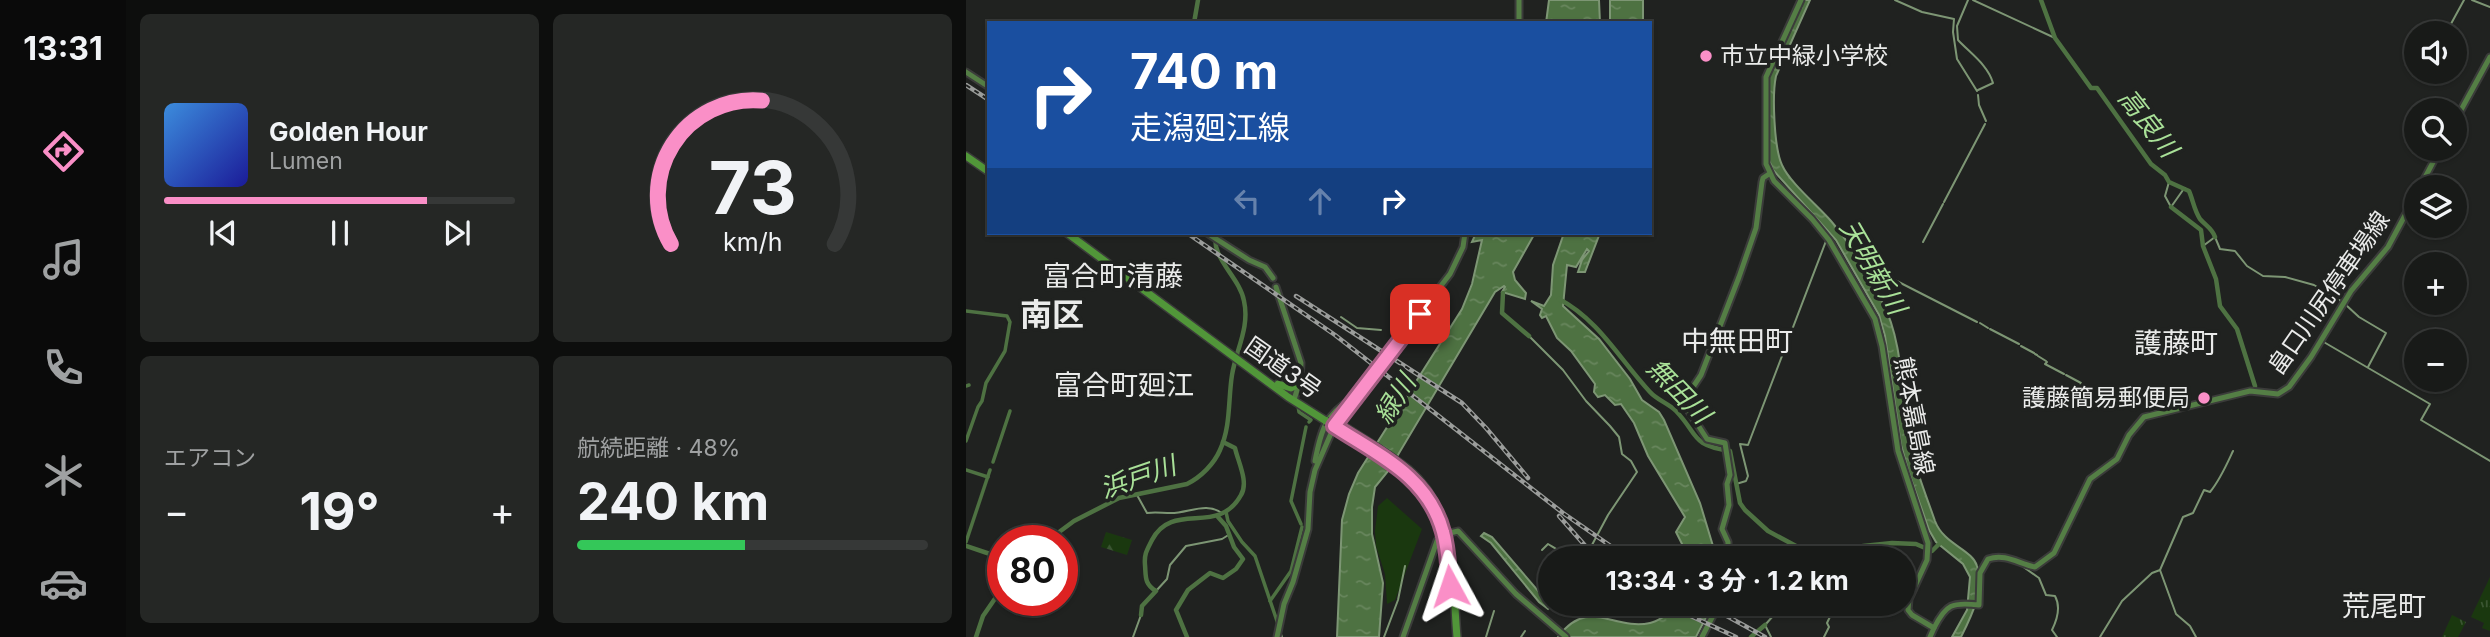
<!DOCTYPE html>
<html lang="ja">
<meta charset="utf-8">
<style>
body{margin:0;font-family:Inter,"Noto Sans JP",sans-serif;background:#252725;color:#f1f3f6;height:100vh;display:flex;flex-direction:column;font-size:26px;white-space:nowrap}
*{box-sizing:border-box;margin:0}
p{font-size:23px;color:#9fa1a2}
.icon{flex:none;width:38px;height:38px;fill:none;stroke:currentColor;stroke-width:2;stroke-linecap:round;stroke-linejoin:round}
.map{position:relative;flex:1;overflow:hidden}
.sheet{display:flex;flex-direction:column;gap:14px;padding:14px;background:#0d0e0d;width:840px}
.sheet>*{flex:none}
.top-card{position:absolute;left:21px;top:21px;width:665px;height:214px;border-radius:0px;box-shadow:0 2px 5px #0004,0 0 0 2px #363837;background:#1a4fa0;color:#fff;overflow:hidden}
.controls{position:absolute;left:1438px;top:21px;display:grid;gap:14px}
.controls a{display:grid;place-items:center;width:63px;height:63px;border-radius:50%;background:#181a18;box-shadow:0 2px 5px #0004,0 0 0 2px #363837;font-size:35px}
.speed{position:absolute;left:21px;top:525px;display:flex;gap:14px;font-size:35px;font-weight:700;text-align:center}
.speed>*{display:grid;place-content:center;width:91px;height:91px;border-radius:50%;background:#181a18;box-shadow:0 2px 5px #0004,0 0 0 2px #363837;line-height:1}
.speed .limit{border:10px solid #d22;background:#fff;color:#111}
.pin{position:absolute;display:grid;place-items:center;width:60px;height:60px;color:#fff;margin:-30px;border-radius:14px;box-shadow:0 4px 10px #0006}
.me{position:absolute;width:77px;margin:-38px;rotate:355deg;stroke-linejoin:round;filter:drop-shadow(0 0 5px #0008)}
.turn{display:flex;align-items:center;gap:24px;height:147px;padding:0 28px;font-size:32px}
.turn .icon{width:91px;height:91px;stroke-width:2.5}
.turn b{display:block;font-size:49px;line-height:60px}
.lanes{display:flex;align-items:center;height:66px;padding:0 28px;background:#0003;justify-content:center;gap:35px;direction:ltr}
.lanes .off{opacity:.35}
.big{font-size:52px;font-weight:700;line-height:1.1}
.sheet .tile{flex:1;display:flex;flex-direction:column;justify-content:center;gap:10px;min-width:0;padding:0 24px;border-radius:10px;background:#252725}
.sheet .dial{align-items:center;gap:0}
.dial svg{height:182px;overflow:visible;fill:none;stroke:#363837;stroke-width:7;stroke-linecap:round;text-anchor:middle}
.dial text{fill:#f1f3f6;stroke:none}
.song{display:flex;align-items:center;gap:21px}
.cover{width:84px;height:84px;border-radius:10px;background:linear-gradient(135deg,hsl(210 70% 55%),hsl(240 70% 35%))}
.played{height:7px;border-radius:4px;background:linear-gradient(90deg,#fa8fc7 75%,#363837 75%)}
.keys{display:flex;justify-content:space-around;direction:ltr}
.heat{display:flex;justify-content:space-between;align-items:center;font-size:38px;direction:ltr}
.charge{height:10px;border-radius:5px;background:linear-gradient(90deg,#34c759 48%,#363837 0)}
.sheet .tiles{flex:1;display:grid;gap:14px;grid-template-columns:repeat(2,1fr)}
.trip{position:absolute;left:572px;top:546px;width:378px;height:70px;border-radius:35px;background:#181a18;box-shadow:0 2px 5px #0004,0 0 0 2px #363837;font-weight:700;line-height:70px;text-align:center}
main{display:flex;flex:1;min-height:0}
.tabs{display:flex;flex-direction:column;width:126px;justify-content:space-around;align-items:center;background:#0a0a0a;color:#9fa1a2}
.tabs .icon{width:49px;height:49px}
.tabs .active{color:#fa8fc7}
.tabs b{font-size:32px;color:#f1f3f6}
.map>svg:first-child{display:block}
.grass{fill:url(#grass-tufts)}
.forest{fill:url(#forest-firs)}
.park{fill:#1a380f}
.water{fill:url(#water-ripples);stroke:#7d9674;stroke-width:2}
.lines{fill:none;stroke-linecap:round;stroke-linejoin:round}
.stream{stroke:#7d9674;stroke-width:2}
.canal{stroke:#4e7242;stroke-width:3.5}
.river{stroke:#4e7242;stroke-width:4.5}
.major-casing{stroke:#3b3c3a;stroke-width:9}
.highway-casing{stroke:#3b3c3a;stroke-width:10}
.major{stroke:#547e45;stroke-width:5}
.highway{stroke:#519639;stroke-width:7}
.rail-casing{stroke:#9b9d9b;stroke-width:4.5}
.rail{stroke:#202220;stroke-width:2;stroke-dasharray:5;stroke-linecap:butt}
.highway-bridge-casing{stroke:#3b3c3a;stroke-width:10;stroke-linecap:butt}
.highway-bridge{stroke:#519639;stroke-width:7}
.route-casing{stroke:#a25d81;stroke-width:18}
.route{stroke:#fa8fc7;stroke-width:12}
.poi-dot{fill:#fa8fc7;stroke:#202220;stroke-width:2.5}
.labels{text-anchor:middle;stroke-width:7;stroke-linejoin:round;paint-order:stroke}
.poi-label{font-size:24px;fill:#eaebea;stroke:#202220;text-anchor:start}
.street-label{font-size:24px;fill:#eaebea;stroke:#202220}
.water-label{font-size:26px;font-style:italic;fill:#a9e198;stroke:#202220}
.quarter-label{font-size:28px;fill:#eaebea;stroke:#202220}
.district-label{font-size:32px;font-weight:bold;fill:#eaebea;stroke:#202220}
</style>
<main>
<nav class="tabs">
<b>13:31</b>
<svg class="icon active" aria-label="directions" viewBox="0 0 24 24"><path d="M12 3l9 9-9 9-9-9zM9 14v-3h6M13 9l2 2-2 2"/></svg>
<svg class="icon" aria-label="music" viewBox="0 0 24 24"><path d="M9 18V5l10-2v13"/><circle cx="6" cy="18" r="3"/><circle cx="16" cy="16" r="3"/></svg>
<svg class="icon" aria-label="phone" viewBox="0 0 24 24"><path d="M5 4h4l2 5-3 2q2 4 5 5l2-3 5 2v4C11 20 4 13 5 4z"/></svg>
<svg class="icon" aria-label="climate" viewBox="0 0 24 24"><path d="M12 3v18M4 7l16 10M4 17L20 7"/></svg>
<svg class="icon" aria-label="car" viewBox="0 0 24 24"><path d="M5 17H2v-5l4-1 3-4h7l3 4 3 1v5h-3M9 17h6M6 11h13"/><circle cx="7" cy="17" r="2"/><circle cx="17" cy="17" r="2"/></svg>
</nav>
<section class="sheet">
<div class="tiles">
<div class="tile">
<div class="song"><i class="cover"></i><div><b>Golden Hour</b><p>Lumen</p></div></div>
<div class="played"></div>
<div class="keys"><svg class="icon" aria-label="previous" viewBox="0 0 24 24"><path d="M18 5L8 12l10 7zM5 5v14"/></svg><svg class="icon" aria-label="pause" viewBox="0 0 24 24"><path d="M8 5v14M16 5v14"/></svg><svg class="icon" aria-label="next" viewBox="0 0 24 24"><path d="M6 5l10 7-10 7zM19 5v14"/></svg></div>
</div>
<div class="tile dial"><svg viewBox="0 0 100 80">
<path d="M14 69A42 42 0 1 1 86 69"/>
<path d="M14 69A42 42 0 0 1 54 6" stroke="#fa8fc7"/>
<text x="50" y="56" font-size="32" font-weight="700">73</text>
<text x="50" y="72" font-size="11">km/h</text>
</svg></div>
<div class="tile"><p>エアコン</p>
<div class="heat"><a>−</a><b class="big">19°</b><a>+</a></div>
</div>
<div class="tile"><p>航続距離 · 48%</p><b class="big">240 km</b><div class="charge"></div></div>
</div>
</section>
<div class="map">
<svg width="1524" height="637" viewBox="0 0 1524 637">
<defs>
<pattern id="grass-tufts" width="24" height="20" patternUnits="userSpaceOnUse" patternTransform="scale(1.75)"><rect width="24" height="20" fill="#1a380f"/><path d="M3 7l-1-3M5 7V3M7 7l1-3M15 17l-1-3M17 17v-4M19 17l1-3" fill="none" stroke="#3b5532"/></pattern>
<pattern id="forest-firs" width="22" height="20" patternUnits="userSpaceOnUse" patternTransform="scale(1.75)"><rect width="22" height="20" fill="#1a380f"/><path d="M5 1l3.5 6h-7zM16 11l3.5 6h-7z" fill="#3b5532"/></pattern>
<pattern id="water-ripples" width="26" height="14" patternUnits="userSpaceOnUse" patternTransform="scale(1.75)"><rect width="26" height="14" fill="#4e7242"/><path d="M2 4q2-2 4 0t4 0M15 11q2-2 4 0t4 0" fill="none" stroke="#68865d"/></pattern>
</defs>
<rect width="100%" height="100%" fill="#202220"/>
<g class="grass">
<path d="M 1524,577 L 1524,631 L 1516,628 L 1518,623 L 1505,617 Z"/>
<path d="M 1486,615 L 1500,622 L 1492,637 L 1476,637 Z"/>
</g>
<path class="forest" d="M 140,532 L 166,540 L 161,555 L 135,547 Z"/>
<path class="park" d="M 421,498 L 456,529 L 429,600 L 421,604 L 419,574 L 410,546 L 409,531 L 412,506 Z"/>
<g class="water">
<path d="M 583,0 L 633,0 L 634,23 L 580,23 Z"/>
<rect x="644" y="0" width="33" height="23"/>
<path d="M 837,0 L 844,0 L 810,76 C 806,95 808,148 816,165 C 824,183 851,205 865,221 C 885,244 902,274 916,301 C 938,343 935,395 943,441 C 949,468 960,495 969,521 C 978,545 1006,549 1011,566 C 1019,590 1005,617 995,637 L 986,637 L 1001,610 L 1004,577 L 997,564 L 970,542 L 963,530 L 942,470 L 935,445 L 919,336 L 913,315 L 870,240 L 807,170 L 803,160 L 802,88 L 803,75 Z"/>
<path d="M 510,233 L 569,233 L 547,272 L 549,280 L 560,293 L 559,299 L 536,292 L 539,287 L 538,286 L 529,292 L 423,470 L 409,487 L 406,507 L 406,534 L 417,583 L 413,637 L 371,637 L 376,520 L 383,494 L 392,473 L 496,309 L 506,284 L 516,240 L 506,242 Z"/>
<path d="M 598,233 L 634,233 L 619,272 L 612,272 L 616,260 L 623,251 L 621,249 L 610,267 L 601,265 L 597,306 L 633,339 L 664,379 L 676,400 L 693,412 L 698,420 L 734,503 L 747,546 L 750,547 L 751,553 L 749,558 L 729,558 L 718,548 L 710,532 L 719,517 L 682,456 L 668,423 L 655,404 L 649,405 L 639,395 L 632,397 L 628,392 L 629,384 L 605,351 L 591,338 L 580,316 L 576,318 L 574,315 L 576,309 L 565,301 L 578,306 L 585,295 L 587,265 Z"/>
<path d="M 518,533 L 526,537 L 585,606 L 582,609 L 573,602 L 525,543 L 515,536 Z"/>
<path d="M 718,604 L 747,604 L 730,637 L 592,637 C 622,596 648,631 684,623 C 695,621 701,611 714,612 Z"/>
</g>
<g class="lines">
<g class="stream">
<path d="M 929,0 L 956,12 L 988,19 L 987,32 L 991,59 L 1011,91"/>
<path d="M 1002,0 L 991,26 L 992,40 C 1004,53 1022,65 1027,83 L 1012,90"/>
<path d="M 1007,0 L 1089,38"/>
<path d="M 1506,0 L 1524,7"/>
<path d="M 1480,33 L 1498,0"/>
<path d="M 1456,77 L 1459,72"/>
<path d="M 1012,95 L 1013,105 L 1020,121"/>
<path d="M 1203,182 L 1199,196 L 1205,207 L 1217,190"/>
<path d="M 1219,189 L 1219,188"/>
<path d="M 978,202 L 1019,124"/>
<path d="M 957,242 L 977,204"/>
<path d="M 1237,246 L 1249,237 L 1254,249 L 1269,251 L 1281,266 L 1297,276 L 1319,277 L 1348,285 L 1375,301"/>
<path d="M 902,266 L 916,273"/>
<path d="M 917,274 L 1011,322"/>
<path d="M 1380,305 L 1393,317 L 1420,333 L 1402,367"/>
<path d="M 375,317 L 391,328 L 415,330"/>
<path d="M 1014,323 L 1022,328"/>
<path d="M 1024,329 L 1053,344"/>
<path d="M 563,336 L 597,370 L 620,401 L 644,426 L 653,437 L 656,454 L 665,461 L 671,472 L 642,515 L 619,558"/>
<path d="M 1356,341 L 1464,404 L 1455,420 L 1524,461"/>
<path d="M 1055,346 L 1068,353"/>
<path d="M 1069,354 L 1071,355"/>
<path d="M 1072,356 L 1080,361"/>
<path d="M 1081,362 L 1079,364 L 1098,374"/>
<path d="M 1100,375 L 1115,383 L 1112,394 L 1119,398"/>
<path d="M 770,484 L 780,481 L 782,476 L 774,444 L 782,445 L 860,241"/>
<path d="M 171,495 L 181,513 C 189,512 196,513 205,513 C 223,513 241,501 257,514"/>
<path d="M 576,550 L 582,544 C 592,550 602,557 613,558"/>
<path d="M 820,558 L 823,550 L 830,546"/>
<path d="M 886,558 L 887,552"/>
<path d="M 1022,562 L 1032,559 L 1041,561"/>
<path d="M 1056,566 L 1073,578 L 1080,595 L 1089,596 C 1095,607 1091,620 1086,630 L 1091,637"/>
<path d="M 1194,570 L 1217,517 L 1227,513 L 1238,490 L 1244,492 C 1254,480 1260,466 1267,451"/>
<path d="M 190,591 L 201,579 L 204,565 L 220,546 L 256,539 L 264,534"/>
<path d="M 315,634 L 316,637"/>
<path d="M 167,637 L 175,615"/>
<path d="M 418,637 L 432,600 L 439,566"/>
<path d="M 520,637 L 528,611"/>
<path d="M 555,637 L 559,631"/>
<path d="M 805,637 L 799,625 L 807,616 L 810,604"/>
<path d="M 858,637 L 863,627 L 861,623 L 870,604"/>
<path d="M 1134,637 L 1156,601 L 1186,573 L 1194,570 L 1210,614 L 1224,626 L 1230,637"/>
</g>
<g class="canal">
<path d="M 0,311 L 41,316 L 44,322 L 39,351 L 20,383 L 16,401 L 12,407 L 0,441"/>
<path d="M 0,386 L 3,385"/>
<path d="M 332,406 L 333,412 L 345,420 L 343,422"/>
<path d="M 27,462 L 44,411"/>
<path d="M 0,470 L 22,477"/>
<path d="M 260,512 L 262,521 L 276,542 L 289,556 L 312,624"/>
<path d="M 335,524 L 325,501 L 340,427"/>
<path d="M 0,542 L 24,470"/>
<path d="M 304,601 L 325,571 L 336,527"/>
</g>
<g class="river">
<path d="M 1075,0 L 1089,38 L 1125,88 L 1131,88 L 1185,164 L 1199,175 L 1203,182 L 1223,191 C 1227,200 1228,210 1234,219 C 1240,226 1246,228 1249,237"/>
<path d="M 228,23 L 232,0"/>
<path d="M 1205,207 L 1235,230 L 1237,246 L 1250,279 L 1254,306 L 1271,329 L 1289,386"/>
<path d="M 537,293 L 536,313 L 563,336"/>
<path d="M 593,299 C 633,320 654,360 684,392 C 691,400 702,403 710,411 C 733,435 724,445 764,451 L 774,503 L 779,510 L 802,531 L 830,546 L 857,548 L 871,556 L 883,554 L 897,546 L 926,543 L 950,544 L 966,551 L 975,542"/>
<path d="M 81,541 L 108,521 L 153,498 L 221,484 C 235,477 248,464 254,450 C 265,426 262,400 266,375 C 270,350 284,327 278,301 C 274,277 244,258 250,233"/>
<path d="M 0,546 L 30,556 L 37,563"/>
<path d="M 175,615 L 176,606 L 190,591 C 178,584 180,576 179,565 C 178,554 181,550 186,540 C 207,500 252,537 275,495 C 283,482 272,462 269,448 L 257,442"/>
<path d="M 10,637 L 17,616 L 37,587"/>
<path d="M 221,637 L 210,610 L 222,590 L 244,573 L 257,578 L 270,569 L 277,559 L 268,547 L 260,526 L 252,517"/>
<path d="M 785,637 L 799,625"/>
</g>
<g class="major-casing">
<g id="major">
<path d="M 835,0 L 800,77 L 800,164 L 808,181 L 846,219 L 863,240 L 909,319 L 916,346 L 932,451 L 962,543 L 961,560 L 943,599 L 942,610 L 946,615 L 968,628 L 964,637"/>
<path d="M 553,23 L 553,0"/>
<path d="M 0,72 L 23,87"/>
<path d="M 1489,121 L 1524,57"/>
<path d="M 1454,187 L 1474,149"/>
<path d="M 241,233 L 283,260 L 299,267 L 307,278"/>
<path d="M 310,287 L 335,363 L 334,380 L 328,400"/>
<path d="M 349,461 C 355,430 359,415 387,398"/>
<path d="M 762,558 L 762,542 L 756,529 L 763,505 L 761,484 L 764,475 L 759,443 L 741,439 L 717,402 L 735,375 L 773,277 L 790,228 L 796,182 L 797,178 L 803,174"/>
<path d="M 968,628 C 980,604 986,602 1013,605 L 1014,573 L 1022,559 C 1040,553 1053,564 1069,567 L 1088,553 L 1124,479 L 1151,459 L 1163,435 L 1178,417 L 1284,391 L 1312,394 L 1323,387 L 1345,357 L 1385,291 L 1422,247 L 1451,193"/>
<path d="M 311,637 L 318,604 L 327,582 L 342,529 L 344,492 L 349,470 L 370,422 L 484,274 L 497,247 L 499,233"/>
<path d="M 437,637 L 471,541 L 476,535 L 492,531 L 550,594 L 600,637"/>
<path d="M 736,637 L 753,604"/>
</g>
</g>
<g class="highway-casing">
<g id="highway">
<path d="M 0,156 L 23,172"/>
<path d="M 101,233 L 322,397 L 360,421"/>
<path d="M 312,384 L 325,388 L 334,383"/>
<path d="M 366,419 C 391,435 419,451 443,470 C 491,510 486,580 491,637"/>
</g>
</g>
<use href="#major" class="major"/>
<use href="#highway" class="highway"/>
<g class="rail-casing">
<g id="rail">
<path d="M 0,85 L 23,100"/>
<path d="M 221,233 L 369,335 L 597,513 L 662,558"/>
<path d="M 330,296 L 496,403 L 520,428 L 562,478"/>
<path d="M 593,516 L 630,558"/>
<path d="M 699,604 L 770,637"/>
<path d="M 739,604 L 799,637"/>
</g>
</g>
<use href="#rail" class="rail"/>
<g class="highway-bridge-casing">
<path id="highway-bridge" d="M 360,421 L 363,423"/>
</g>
<use href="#highway-bridge" class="highway-bridge"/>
</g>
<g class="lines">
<g class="route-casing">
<path id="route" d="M 454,314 L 368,426 C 412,455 462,476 477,532 C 482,549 482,568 484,586"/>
</g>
<use href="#route" class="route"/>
</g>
<g class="poi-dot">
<circle cx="740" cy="56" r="7"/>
<circle cx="1238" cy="398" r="7"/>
</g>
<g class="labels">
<g class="poi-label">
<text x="754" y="64">市立中緑小学校</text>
<text x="1224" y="406" text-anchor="end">護藤簡易郵便局</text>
</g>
<g class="street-label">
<text transform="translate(1363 293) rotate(-55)" y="8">畠口川尻停車場線</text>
<text transform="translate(317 368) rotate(35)" y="8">国道3号</text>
<text transform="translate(948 416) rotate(79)" y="8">熊本嘉島線</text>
</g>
<g class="water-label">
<text transform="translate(1182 123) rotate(52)" y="9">高良川</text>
<text transform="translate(907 267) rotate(60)" y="9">天明新川</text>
<text transform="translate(713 391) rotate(46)" y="9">無田川</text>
<text transform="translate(429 399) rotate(-58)" y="9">緑川</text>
<text transform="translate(172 477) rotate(-19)" y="9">浜戸川</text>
</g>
<g class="quarter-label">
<text x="147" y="286">富合町清藤</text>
<text x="771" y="351">中無田町</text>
<text x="1210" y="353">護藤町</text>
<text x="158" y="395">富合町廻江</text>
<text x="1418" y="616">荒尾町</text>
</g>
<g class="district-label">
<text x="86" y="326">南区</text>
</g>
</g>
</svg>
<div class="controls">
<a><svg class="icon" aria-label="sound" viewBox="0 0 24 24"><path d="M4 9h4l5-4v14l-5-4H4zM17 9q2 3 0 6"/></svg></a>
<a><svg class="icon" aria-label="search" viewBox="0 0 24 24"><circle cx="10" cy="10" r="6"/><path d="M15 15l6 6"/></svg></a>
<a><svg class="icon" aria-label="layers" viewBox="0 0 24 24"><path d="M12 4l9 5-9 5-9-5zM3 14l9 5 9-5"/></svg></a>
<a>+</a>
<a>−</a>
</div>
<div class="speed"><div class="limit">80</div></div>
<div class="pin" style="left:454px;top:314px;background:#d93025"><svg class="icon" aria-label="arrive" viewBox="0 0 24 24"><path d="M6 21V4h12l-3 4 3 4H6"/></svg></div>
<svg class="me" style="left:484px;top:586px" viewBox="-20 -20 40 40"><path d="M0-17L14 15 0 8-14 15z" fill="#fa8fc7" stroke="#fff" stroke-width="4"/></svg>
<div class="trip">13:34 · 3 分 · 1.2 km</div>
<div class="top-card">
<div class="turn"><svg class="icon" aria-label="right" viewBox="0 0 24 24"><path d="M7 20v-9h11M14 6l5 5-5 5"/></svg><div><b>740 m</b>走潟廻江線</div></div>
<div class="lanes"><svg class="icon off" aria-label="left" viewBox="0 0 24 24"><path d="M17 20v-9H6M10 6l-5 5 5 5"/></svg><svg class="icon off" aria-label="ahead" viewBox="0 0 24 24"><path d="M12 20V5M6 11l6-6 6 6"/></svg><svg class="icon" aria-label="right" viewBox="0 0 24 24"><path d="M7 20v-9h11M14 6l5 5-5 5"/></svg></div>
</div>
</div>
</main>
